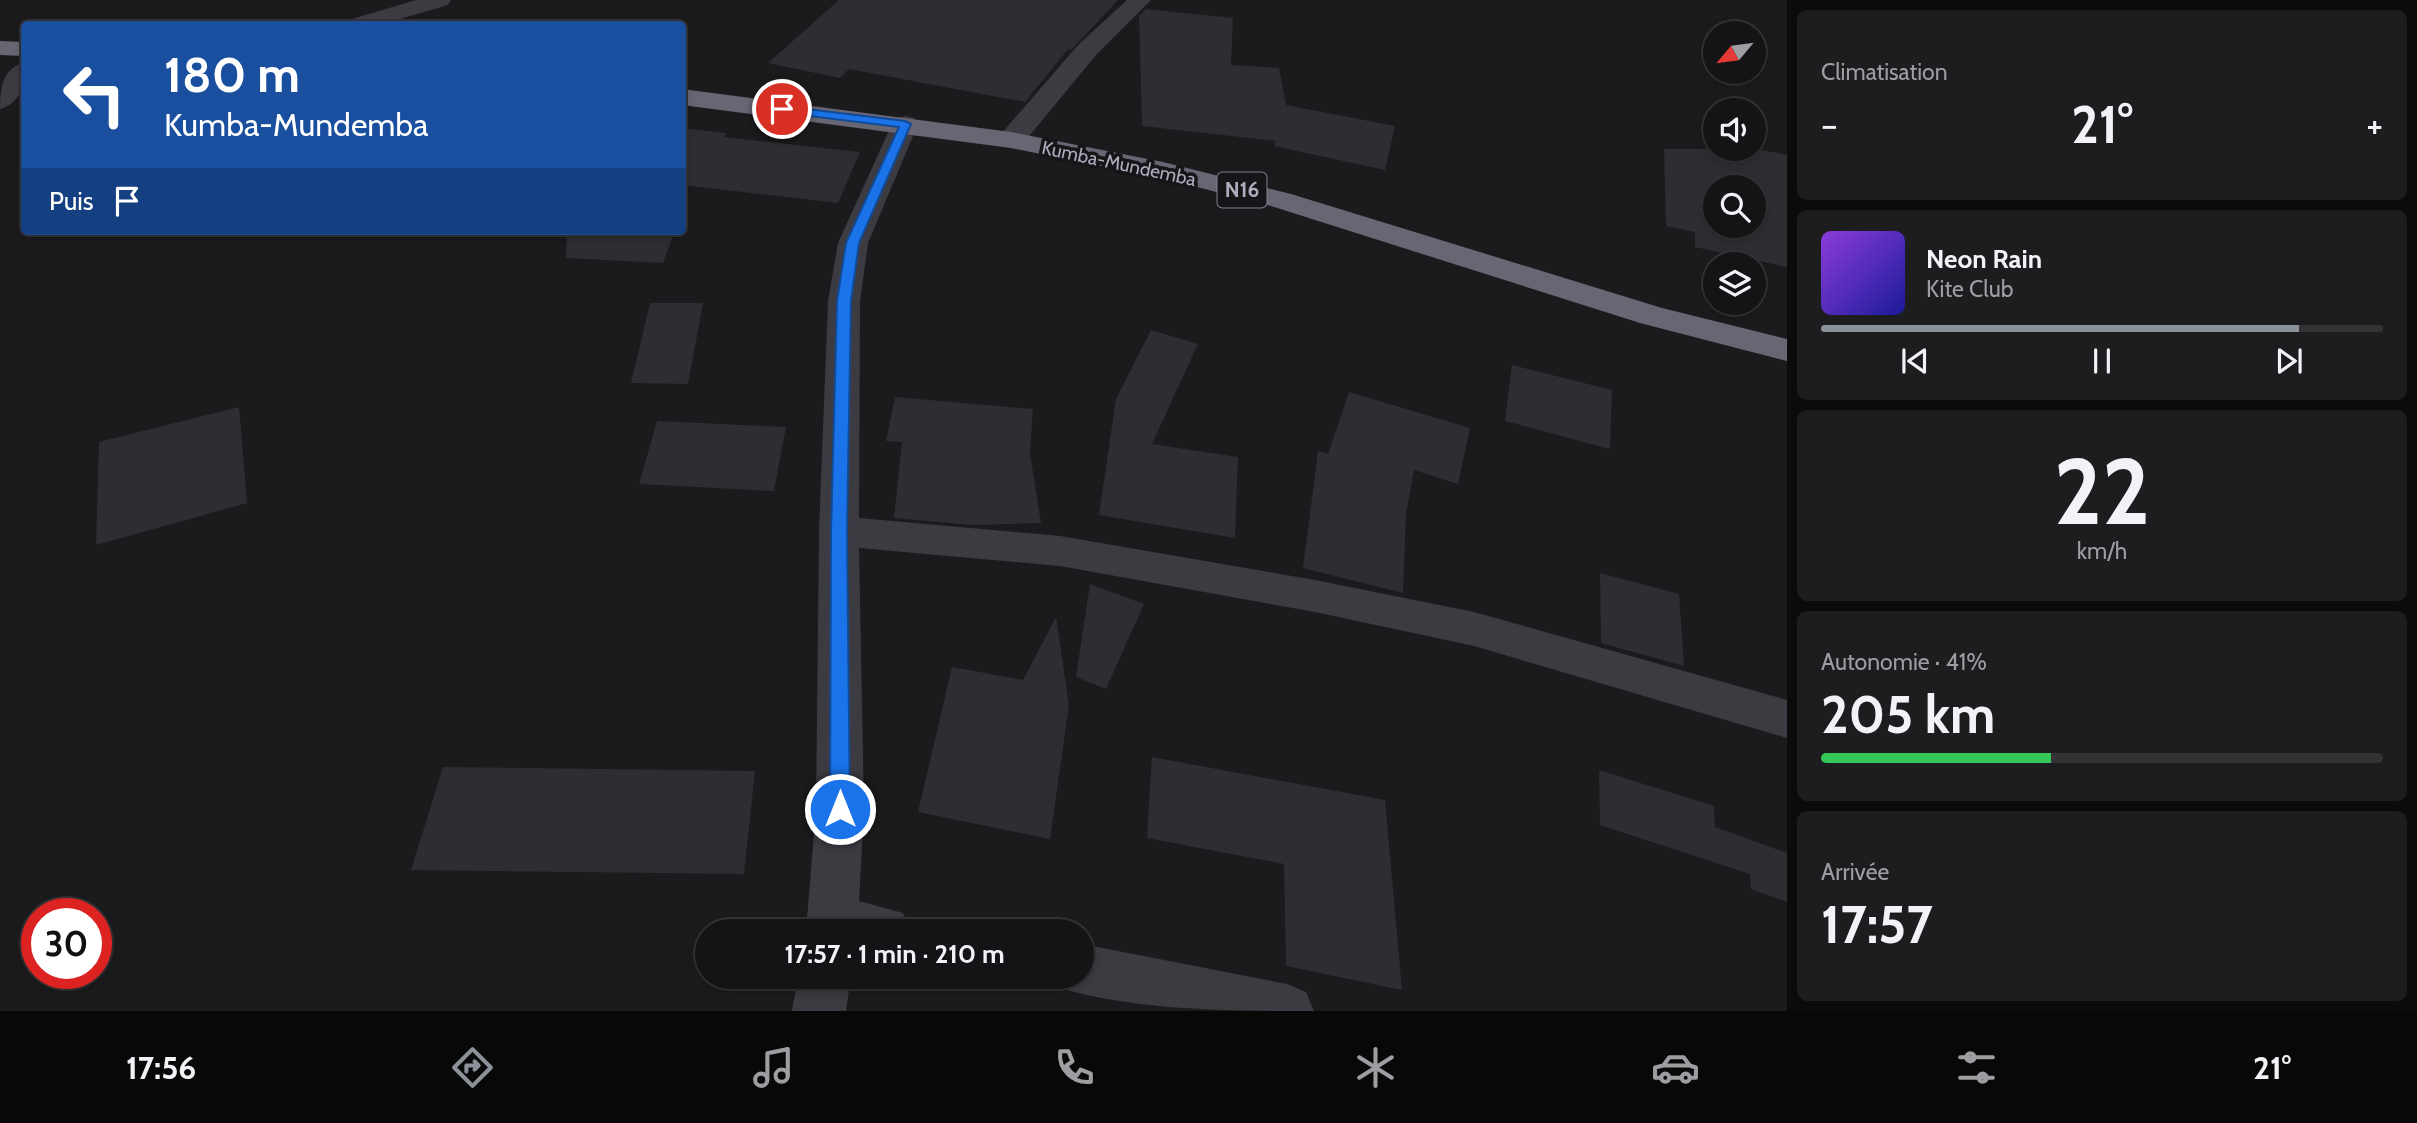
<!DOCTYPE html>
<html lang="fr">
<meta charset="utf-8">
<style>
body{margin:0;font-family:Cabin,sans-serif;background:#1d1d1f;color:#f1f3f6;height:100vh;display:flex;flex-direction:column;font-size:26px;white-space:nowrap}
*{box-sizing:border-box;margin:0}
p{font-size:23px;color:#9d9ea1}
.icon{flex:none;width:38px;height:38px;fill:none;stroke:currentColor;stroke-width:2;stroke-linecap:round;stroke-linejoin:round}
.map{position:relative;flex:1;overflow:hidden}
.details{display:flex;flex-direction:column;gap:10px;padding:10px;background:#0b0b0c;width:630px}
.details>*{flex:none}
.banner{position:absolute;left:21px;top:21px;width:665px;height:214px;border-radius:7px;box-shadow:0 4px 10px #0003,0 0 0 2px #333335;background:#1a4fa0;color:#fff;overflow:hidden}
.needle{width:46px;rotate:241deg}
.controls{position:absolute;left:1703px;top:21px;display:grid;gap:14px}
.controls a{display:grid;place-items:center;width:63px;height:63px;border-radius:50%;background:#141416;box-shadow:0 4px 10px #0003,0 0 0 2px #333335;font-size:35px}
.speed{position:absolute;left:21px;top:898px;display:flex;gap:14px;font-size:35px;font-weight:700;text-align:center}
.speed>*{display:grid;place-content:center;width:91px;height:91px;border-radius:50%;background:#141416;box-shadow:0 4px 10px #0003,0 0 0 2px #333335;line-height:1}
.speed .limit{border:10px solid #d22;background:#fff;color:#111}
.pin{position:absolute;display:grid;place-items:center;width:60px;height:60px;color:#fff;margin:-30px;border:4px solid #fff;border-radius:50%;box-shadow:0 2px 7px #0007}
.me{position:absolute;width:77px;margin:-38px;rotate:0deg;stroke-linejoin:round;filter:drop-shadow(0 0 5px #0008)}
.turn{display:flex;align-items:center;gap:24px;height:147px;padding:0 28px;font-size:32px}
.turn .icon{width:91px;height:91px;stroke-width:2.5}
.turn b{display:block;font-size:49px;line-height:60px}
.then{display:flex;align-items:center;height:66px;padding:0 28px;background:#0003;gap:14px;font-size:26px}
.big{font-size:52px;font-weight:800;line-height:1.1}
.details .card{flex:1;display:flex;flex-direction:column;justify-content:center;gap:10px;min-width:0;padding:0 24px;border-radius:10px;background:#1d1d1f}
.details .dial{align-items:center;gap:0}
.dial b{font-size:91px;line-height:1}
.song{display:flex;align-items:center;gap:21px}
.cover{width:84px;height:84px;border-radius:10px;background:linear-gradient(135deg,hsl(270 70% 55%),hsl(240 70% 35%))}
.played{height:7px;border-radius:4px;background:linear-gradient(90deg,#8c9099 85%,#333335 85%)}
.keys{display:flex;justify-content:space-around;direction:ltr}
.heat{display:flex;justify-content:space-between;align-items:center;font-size:38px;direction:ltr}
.charge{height:10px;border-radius:5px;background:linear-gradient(90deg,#34c759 41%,#333335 0)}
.trip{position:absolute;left:695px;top:919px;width:399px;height:70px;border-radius:35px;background:#141416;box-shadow:0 4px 10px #0003,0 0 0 2px #333335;font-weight:800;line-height:70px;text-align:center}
.dock{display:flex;height:112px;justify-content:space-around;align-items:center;background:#080809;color:#9d9ea1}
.dock .icon{width:49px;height:49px}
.dock .active{color:#8c9099}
.dock b{font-size:32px;color:#f1f3f6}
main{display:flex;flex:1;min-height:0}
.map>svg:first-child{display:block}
.building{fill:#2e2d31;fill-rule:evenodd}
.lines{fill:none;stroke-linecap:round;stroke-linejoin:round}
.street{fill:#3d3b42;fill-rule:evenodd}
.highway{fill:#686673;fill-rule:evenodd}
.route{fill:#1a73e8;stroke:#114b97;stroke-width:2}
.labels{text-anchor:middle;stroke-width:7;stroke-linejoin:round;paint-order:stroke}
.far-street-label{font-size:19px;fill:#aeacbd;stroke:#161518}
.shield{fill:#161518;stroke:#807f8c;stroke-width:2}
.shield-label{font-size:21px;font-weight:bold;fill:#aeacbd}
</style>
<main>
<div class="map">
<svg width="1787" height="1011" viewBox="0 0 1787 1011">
<rect width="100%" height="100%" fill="#1b1a1d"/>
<g class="building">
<path d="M 839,0 L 1118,0 L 1071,50 L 1068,49 L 1025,102 L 849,69 L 840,78 L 768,63 Z"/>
<path d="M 1146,9 L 1233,18 L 1231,65 L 1279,68 L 1286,105 L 1395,126 L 1385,170 L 1274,146 L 1276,141 L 1142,126 L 1139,16 Z"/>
<path d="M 682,128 L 726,133 L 724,137 L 860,152 L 838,203 L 682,185 Z"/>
<path d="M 1664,149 L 1757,149 L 1787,155 L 1787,267 L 1695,247 L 1695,232 L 1666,226 ZM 1715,187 L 1754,187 L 1754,226 L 1715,226 Z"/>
<path d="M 567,231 L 675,231 L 663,263 L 566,258 Z"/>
<path d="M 650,303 L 703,303 L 688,384 L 631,383 Z"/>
<path d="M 1151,330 L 1198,344 L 1152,444 L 1238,457 L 1235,538 L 1099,515 L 1116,399 Z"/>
<path d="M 1512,365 L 1612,390 L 1610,449 L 1505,421 Z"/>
<path d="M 1349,392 L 1470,428 L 1458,484 L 1414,470 L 1406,514 L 1403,593 L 1303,568 L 1318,451 L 1328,454 Z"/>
<path d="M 895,397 L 1033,409 L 1030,453 L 1041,523 L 972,525 L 894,518 L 902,442 L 886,441 Z"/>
<path d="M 239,407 L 247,503 L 96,545 L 99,442 Z"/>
<path d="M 657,421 L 786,427 L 774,491 L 639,484 Z"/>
<path d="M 1600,573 L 1679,594 L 1684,666 L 1601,643 Z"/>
<path d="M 1090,584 L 1144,604 L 1106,689 L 1076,677 Z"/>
<path d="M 1056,617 L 1069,705 L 1050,839 L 918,812 L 952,667 L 1023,680 Z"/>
<path d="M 1152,757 L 1385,800 L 1402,990 L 1286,966 L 1284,864 L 1147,838 Z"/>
<path d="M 443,767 L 755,771 L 744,874 L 411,870 Z"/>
<path d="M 1599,770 L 1714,806 L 1715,827 L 1787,853 L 1787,902 L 1751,889 L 1750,874 L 1600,825 Z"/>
</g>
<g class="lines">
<g class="street">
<path d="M 416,0 L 451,0 L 448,5 L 383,24 L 348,24 L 352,19 Z"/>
<path d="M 1127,0 L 1151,0 L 1096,55 L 1021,146 L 1001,146 L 997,140 L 1001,134 L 1078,45 Z"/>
<path d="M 24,63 C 26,81 22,103 0,109 C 0,89 2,68 24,63 Z"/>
<path d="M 905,116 L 914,118 L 918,124 L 868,243 L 860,301 L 859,518 L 1060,536 L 1315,580 L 1474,612 L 1787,700 L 1787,738 L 1474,646 L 1315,612 L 1060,566 L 859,548 L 864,809 L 859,901 L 903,913 L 911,931 L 806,931 L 816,809 L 819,531 L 828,301 L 838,243 L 892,124 L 896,118 Z"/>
<path d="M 1082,944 L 1287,984 L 1306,992 L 1314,1011 C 1231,1011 1141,1011 1063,989 L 1058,976 L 1082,976 Z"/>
<path d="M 798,976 L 851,976 L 846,1011 L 792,1011 Z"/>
</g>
<g class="highway">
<path d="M 0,41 L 24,42 L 24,56 L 0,55 Z"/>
<path d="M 682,89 L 1011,132 L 1163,162 L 1291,194 L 1662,308 L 1787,339 L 1787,361 L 1640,323 L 1271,206 L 1162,178 L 1011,148 L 682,105 Z"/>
</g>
</g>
<path class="route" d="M 782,106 L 905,121 L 911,124 L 859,243 L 851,301 L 847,531 L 850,809 L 847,816 L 840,818 L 833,816 L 830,809 L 831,531 L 837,301 L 846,243 L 899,127 L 778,112 L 778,107 Z"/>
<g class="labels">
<g class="far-street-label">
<text transform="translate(1119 163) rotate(12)" y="7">Kumba-Mundemba</text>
</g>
<rect class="shield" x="1217.5" y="172.5" width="49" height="35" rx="5"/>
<g class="shield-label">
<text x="1242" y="197">N16</text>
</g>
</g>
</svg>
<div class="controls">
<a><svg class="needle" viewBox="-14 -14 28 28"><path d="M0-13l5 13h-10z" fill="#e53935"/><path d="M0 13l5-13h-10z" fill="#9d9ea1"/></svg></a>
<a><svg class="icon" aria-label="sound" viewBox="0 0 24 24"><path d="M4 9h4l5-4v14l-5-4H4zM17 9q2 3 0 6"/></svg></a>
<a><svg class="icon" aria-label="search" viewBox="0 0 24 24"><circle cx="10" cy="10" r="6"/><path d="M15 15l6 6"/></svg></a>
<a><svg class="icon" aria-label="layers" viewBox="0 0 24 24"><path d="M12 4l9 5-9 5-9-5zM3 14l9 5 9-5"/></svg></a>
</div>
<div class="speed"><div class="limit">30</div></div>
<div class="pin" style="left:782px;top:109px;background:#d93025"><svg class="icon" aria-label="arrive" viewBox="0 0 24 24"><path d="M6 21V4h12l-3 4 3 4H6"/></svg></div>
<svg class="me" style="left:840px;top:809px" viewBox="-20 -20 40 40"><circle r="17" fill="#1a73e8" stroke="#fff" stroke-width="3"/><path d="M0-11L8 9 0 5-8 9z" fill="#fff"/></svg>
<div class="trip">17:57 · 1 min · 210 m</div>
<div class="banner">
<div class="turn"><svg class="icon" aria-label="left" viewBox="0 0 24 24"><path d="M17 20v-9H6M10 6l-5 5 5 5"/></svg><div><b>180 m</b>Kumba-Mundemba</div></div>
<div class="then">Puis<svg class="icon" aria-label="arrive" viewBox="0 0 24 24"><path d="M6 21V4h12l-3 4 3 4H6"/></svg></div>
</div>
</div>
<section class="details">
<div class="card"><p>Climatisation</p>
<div class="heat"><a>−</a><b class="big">21°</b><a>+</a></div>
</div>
<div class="card">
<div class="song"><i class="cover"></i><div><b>Neon Rain</b><p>Kite Club</p></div></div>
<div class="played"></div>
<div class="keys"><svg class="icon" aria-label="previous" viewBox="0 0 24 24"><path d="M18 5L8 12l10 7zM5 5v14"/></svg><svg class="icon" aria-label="pause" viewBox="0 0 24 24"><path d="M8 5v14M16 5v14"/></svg><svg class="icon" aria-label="next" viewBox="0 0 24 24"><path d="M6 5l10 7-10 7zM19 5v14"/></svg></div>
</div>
<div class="card dial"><b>22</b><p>km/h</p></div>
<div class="card"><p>Autonomie · 41%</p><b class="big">205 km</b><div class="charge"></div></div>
<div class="card"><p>Arrivée</p><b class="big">17:57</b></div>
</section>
</main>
<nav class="dock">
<b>17:56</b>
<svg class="icon active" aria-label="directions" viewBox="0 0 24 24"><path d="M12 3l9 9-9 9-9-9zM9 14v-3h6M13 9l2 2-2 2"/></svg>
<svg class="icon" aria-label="music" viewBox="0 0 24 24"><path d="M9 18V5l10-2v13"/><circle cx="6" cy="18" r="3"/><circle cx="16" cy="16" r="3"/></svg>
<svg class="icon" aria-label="phone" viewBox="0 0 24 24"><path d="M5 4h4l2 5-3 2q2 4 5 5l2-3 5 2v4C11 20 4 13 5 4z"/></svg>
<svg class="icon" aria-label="climate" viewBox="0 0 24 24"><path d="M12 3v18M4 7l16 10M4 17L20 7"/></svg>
<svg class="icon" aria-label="car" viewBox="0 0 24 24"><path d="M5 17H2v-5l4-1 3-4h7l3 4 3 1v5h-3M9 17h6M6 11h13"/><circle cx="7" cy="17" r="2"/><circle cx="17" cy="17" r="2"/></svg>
<svg class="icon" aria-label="filters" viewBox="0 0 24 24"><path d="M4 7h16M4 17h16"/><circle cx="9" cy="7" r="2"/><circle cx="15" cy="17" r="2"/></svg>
<b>21°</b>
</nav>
